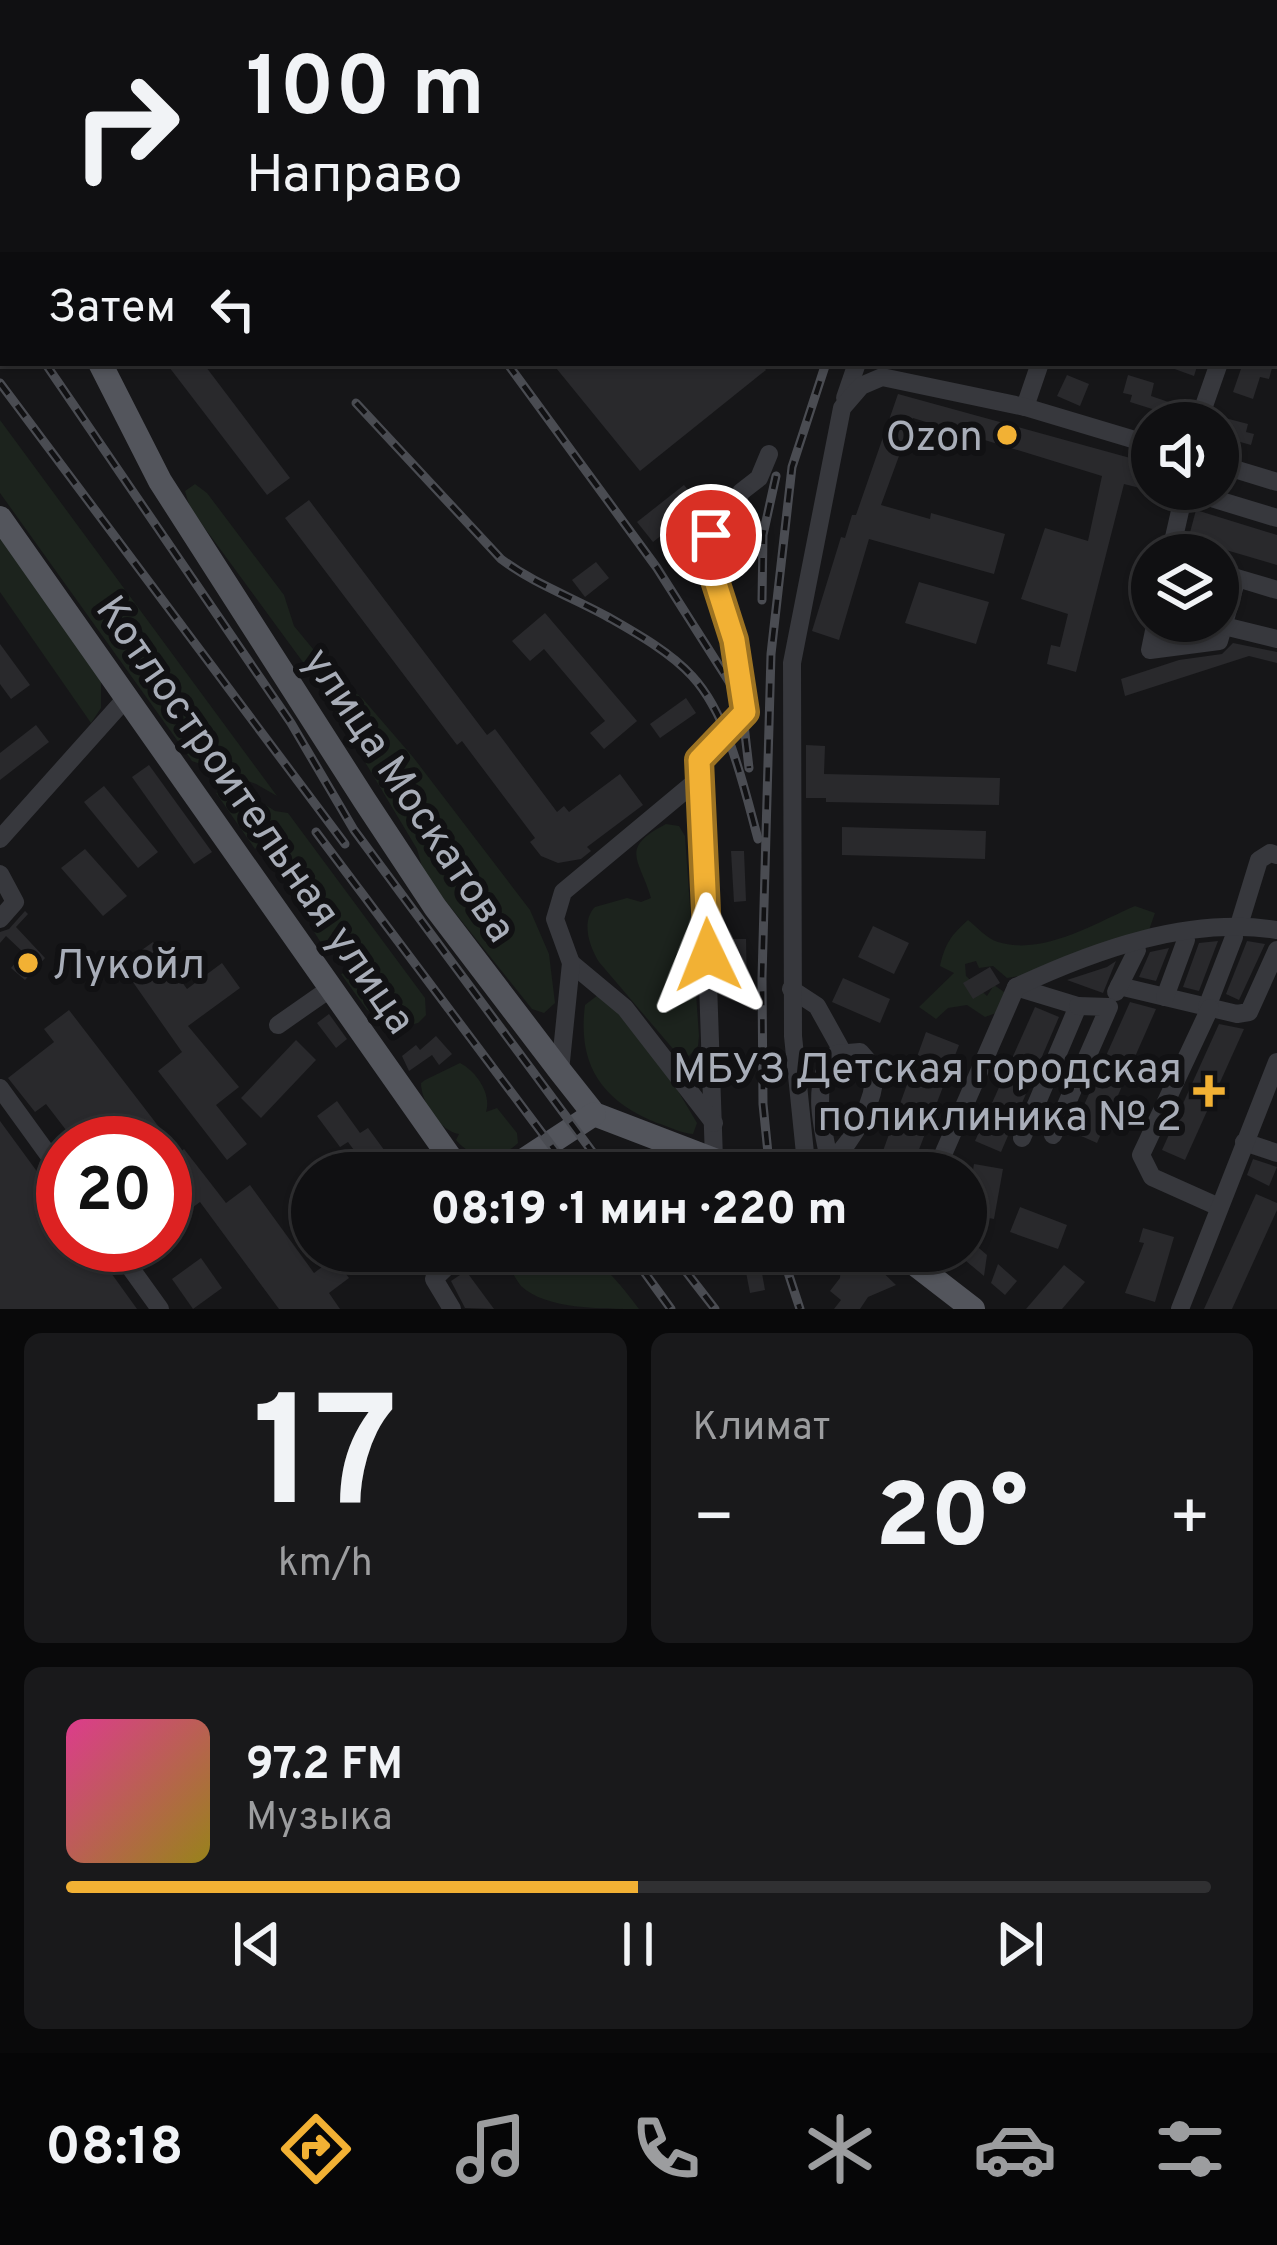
<!DOCTYPE html>
<html lang="ru">
<meta charset="utf-8">
<style>
body{margin:0;font-family:Overpass,sans-serif;background:#19191b;color:#f1f3f6;height:100vh;display:flex;flex-direction:column;font-size:45px;white-space:nowrap}
*{box-sizing:border-box;margin:0}
p{font-size:39px;color:#9c9d9f}
.icon{flex:none;width:66px;height:66px;fill:none;stroke:currentColor;stroke-width:2;stroke-linecap:round;stroke-linejoin:round}
.map{position:relative;height:1309px;overflow:hidden}
.sheet{display:flex;flex-direction:column;gap:24px;padding:24px;background:#09090a;flex:1}
.sheet>*{flex:none}
.guide{position:absolute;left:0px;top:0px;width:1278px;height:366px;box-shadow:0 3px 9px #0004,0 0 0 3px #303032;background:#101012;color:#f1f3f6;overflow:hidden}
.tools{position:absolute;left:1131px;top:402px;display:grid;gap:24px}
.tools a{display:grid;place-items:center;width:108px;height:108px;border-radius:50%;background:#101012;box-shadow:0 3px 9px #0004,0 0 0 3px #303032;font-size:60px}
.speed{position:absolute;left:36px;top:1116px;display:flex;gap:24px;font-size:60px;font-weight:700;text-align:center}
.speed>*{display:grid;place-content:center;width:156px;height:156px;border-radius:50%;background:#101012;box-shadow:0 3px 9px #0004,0 0 0 3px #303032;line-height:1}
.speed .limit{border:18px solid #d22;background:#fff;color:#111}
.pin{position:absolute;display:grid;place-items:center;width:102px;height:102px;color:#fff;margin:-51px;border:6px solid #fff;border-radius:50%;box-shadow:0 3px 12px #0007}
.me{position:absolute;width:132px;margin:-66px;rotate:358deg;stroke-linejoin:round;filter:drop-shadow(0 0 9px #0008)}
.turn{display:flex;align-items:center;gap:42px;height:252px;padding:0 48px;font-size:54px}
.turn .icon{width:156px;height:156px;stroke-width:2.5}
.turn b{display:block;font-size:84px;line-height:102px}
.then{display:flex;align-items:center;height:114px;padding:0 48px;background:#0003;gap:24px;font-size:45px}
.big{font-size:90px;font-weight:800;line-height:1.1}
.sheet .tile{flex:1;display:flex;flex-direction:column;justify-content:center;gap:18px;min-width:0;padding:0 42px;border-radius:18px;background:#19191b}
.sheet .dial{align-items:center;gap:0}
.dial b{font-size:156px;line-height:1}
.song{display:flex;align-items:center;gap:36px}
.cover{width:144px;height:144px;border-radius:18px;background:linear-gradient(135deg,hsl(330 70% 55%),hsl(50 70% 35%))}
.played{height:12px;border-radius:6px;background:linear-gradient(90deg,#f2b134 50%,#303032 50%)}
.keys{display:flex;justify-content:space-around;direction:ltr}
.heat{display:flex;justify-content:space-between;align-items:center;font-size:66px;direction:ltr}
.sheet .tiles{flex:1;display:grid;gap:24px;grid-template-columns:1fr 1fr}
.tile:last-child{grid-column:span 2}
.trip{position:absolute;left:291px;top:1152px;width:696px;height:120px;border-radius:60px;background:#101012;box-shadow:0 3px 9px #0004,0 0 0 3px #303032;font-weight:800;line-height:120px;text-align:center}
.dock{display:flex;height:192px;justify-content:space-around;align-items:center;background:#060607;color:#9c9d9f}
.dock .icon{width:84px;height:84px}
.dock .current{color:#f2b134}
.dock b{font-size:54px;color:#f1f3f6}
.map>svg:first-child{display:block}
.green{fill:#1c231d}
.building{fill:#29292c}
.lines{fill:none;stroke-linecap:round;stroke-linejoin:round}
.minor{stroke:#37383d;stroke-width:18}
.major{stroke:#53555c;stroke-width:24}
.rail-casing{stroke:#4a4c52;stroke-width:9}
.rail{stroke:#111113;stroke-width:4.5;stroke-dasharray:14;stroke-linecap:butt}
.route-casing{stroke:#9d7322;stroke-width:30}
.route{stroke:#f2b134;stroke-width:21}
.poi-dot{fill:#f2b134;stroke:#111113;stroke-width:4.5}
.labels{text-anchor:middle;stroke-width:12;stroke-linejoin:round;paint-order:stroke}
.poi-label{font-size:42px;fill:#a8adb8;stroke:#111113;text-anchor:end}
.street-label{font-size:42px;fill:#a8adb8;stroke:#111113}
</style>
<div class="map">
<svg width="1277" height="1309" viewBox="0 0 1277 1309">
<rect width="100%" height="100%" fill="#161618"/>
<g class="green">
<path d="M 0,420 L 277,796 L 256,784 L 192,761 L 0,493 Z"/>
<path d="M 195,484 L 207,493 L 284,595 L 294,626 L 337,678 L 363,699 L 413,757 L 530,910 L 549,954 L 555,1003 L 544,1013 L 532,1009 L 424,874 L 417,849 L 316,680 L 190,508 L 185,491 Z"/>
<path d="M 0,530 L 101,676 L 101,708 L 91,723 L 0,592 Z"/>
<path d="M 236,786 L 275,811 L 288,813 L 425,998 L 426,1015 L 418,1023 L 401,1027 L 367,1010 L 341,974 L 365,967 L 332,932 L 332,946 L 323,946 L 311,927 L 308,906 L 263,839 L 255,849 L 216,793 Z"/>
<path d="M 666,824 L 679,826 L 685,836 L 699,1036 L 698,1046 L 689,1056 L 674,1050 L 599,962 C 589,946 581,921 595,907 L 627,898 L 641,902 L 651,898 C 640,859 618,849 666,824 Z"/>
<path d="M 1135,906 L 1155,913 L 1149,930 L 1020,976 L 1007,978 L 993,966 L 979,968 L 976,961 L 965,964 L 966,976 L 987,996 L 994,985 L 1007,994 L 996,1013 L 985,1017 L 967,1005 L 948,1008 L 936,1019 L 919,1007 L 954,973 L 940,966 C 945,944 951,935 968,920 C 977,927 987,939 998,942 C 1043,956 1095,923 1135,906 Z"/>
<path d="M 598,995 L 604,996 L 671,1079 L 697,1123 L 693,1134 C 681,1133 670,1127 657,1123 C 603,1101 577,1066 585,1005 Z"/>
<path d="M 460,1063 C 476,1071 492,1094 486,1112 L 497,1108 L 517,1133 L 518,1143 C 498,1162 474,1161 456,1140 L 459,1134 C 440,1131 421,1102 421,1083 L 425,1080 Z"/>
<path d="M 508,1251 C 585,1251 591,1245 639,1309 C 601,1309 545,1309 521,1286 C 513,1275 507,1265 508,1251 Z"/>
</g>
<g class="building">
<path d="M 166,363 L 203,363 L 290,478 L 267,495 Z"/>
<path d="M 552,363 L 760,363 L 766,370 L 640,471 Z"/>
<path d="M 1158,363 L 1198,363 L 1194,376 Z"/>
<path d="M 1243,363 L 1272,368 L 1269,379 L 1260,377 L 1253,399 L 1233,392 Z"/>
<path d="M 1067,375 L 1089,384 L 1080,406 L 1057,396 Z"/>
<path d="M 1128,375 L 1154,383 L 1151,396 L 1186,408 L 1181,423 L 1163,419 L 1165,413 L 1130,402 L 1132,395 L 1123,393 Z"/>
<path d="M 898,394 L 1152,464 L 1152,491 L 1124,484 L 1076,672 L 1047,664 L 1051,645 L 1060,647 L 1068,614 L 1021,599 L 1045,528 L 1088,541 L 1102,476 L 913,418 L 881,505 L 930,519 L 931,513 L 1005,534 L 994,574 L 869,539 L 839,640 L 812,631 L 841,537 L 845,538 L 852,515 L 856,515 Z"/>
<path d="M 1225,418 L 1248,424 L 1246,432 L 1254,434 L 1251,445 L 1219,436 Z"/>
<path d="M 684,485 L 700,505 L 653,542 L 637,522 Z"/>
<path d="M 309,500 L 487,735 L 495,729 L 557,812 L 564,806 L 569,812 L 620,774 L 643,805 L 587,847 L 591,851 L 581,859 L 558,863 L 541,856 L 530,842 L 535,838 L 462,741 L 457,745 L 285,518 Z"/>
<path d="M 1196,510 L 1277,535 L 1277,565 L 1226,550 L 1224,555 L 1184,555 Z"/>
<path d="M 596,562 L 609,578 L 585,597 L 572,580 Z"/>
<path d="M 919,582 L 989,602 L 976,644 L 905,623 Z"/>
<path d="M 545,613 L 637,721 L 604,749 L 590,733 L 605,721 L 544,649 L 530,661 L 512,641 Z"/>
<path d="M 1233,643 L 1277,652 L 1277,663 L 1249,656 L 1125,696 L 1121,679 L 1179,660 L 1222,654 Z"/>
<path d="M 0,644 L 30,685 L 11,699 L 0,684 Z"/>
<path d="M 686,698 L 696,713 L 660,738 L 650,724 Z"/>
<path d="M 36,725 L 49,742 L 0,780 L 0,753 Z"/>
<path d="M 806,745 L 825,746 L 824,774 L 1000,778 L 999,805 L 826,802 L 826,798 L 806,798 Z"/>
<path d="M 149,765 L 212,852 L 194,864 L 132,777 Z"/>
<path d="M 104,786 L 158,852 L 138,868 L 84,802 Z"/>
<path d="M 842,827 L 986,831 L 985,859 L 842,855 Z"/>
<path d="M 85,849 L 127,896 L 103,916 L 61,868 Z"/>
<path d="M 731,851 L 744,851 L 746,901 L 734,902 Z"/>
<path d="M 25,911 L 28,914 L 16,927 L 45,958 L 25,980 L 11,968 L 24,953 L 6,936 L 0,943 L 0,932 L 9,929 Z"/>
<path d="M 873,926 L 909,943 L 894,974 L 858,957 Z"/>
<path d="M 730,939 L 746,939 L 747,990 L 731,991 Z"/>
<path d="M 1218,941 L 1199,991 L 1183,987 L 1199,943 Z"/>
<path d="M 1247,941 L 1265,944 L 1239,1000 L 1226,994 Z"/>
<path d="M 153,942 L 187,989 L 222,963 L 240,988 L 188,1026 L 239,1087 L 216,1105 L 247,1144 L 227,1160 L 158,1071 L 182,1052 L 121,965 Z"/>
<path d="M 1169,948 L 1156,981 L 1139,977 L 1150,952 Z"/>
<path d="M 1116,961 L 1103,993 L 1067,980 L 1107,967 Z"/>
<path d="M 990,967 L 1000,983 L 973,999 L 963,983 Z"/>
<path d="M 843,978 L 890,999 L 880,1023 L 832,1002 Z"/>
<path d="M 1130,1002 L 1156,1009 L 1097,1143 L 1072,1132 Z"/>
<path d="M 1035,1007 L 1059,1017 L 1001,1152 L 975,1141 Z"/>
<path d="M 69,1010 L 179,1153 L 184,1149 L 226,1203 L 250,1185 L 314,1273 L 334,1258 L 349,1278 L 329,1293 L 340,1309 L 279,1309 L 200,1202 L 165,1228 L 165,1143 L 76,1143 L 46,1104 L 35,1112 L 8,1078 L 54,1042 L 44,1029 Z"/>
<path d="M 329,1014 L 347,1039 L 336,1048 L 317,1023 Z"/>
<path d="M 1219,1024 L 1244,1029 L 1185,1160 L 1162,1150 Z"/>
<path d="M 926,1032 L 959,1045 L 910,1173 L 875,1173 Z"/>
<path d="M 436,1036 L 452,1054 L 439,1065 L 432,1055 L 409,1071 L 402,1056 L 416,1045 L 420,1050 Z"/>
<path d="M 296,1040 L 316,1060 L 261,1118 L 241,1098 Z"/>
<path d="M 337,1101 L 360,1133 L 368,1128 L 401,1173 L 371,1173 L 348,1142 L 340,1147 L 317,1116 Z"/>
<path d="M 0,1121 L 63,1207 L 63,1245 L 91,1245 L 137,1309 L 0,1309 Z"/>
<path d="M 1253,1159 L 1277,1167 L 1269,1186 L 1247,1175 Z"/>
<path d="M 974,1164 L 1003,1169 L 994,1219 L 966,1214 Z"/>
<path d="M 1256,1194 L 1277,1203 L 1277,1210 L 1232,1309 L 1204,1309 Z"/>
<path d="M 1020,1207 L 1067,1225 L 1058,1249 L 1010,1232 Z"/>
<path d="M 1143,1228 L 1174,1237 L 1155,1302 L 1125,1293 L 1144,1243 L 1139,1242 Z"/>
<path d="M 966,1237 L 987,1255 L 984,1276 L 954,1251 L 966,1251 Z"/>
<path d="M 742,1251 L 758,1251 L 765,1290 L 750,1293 Z"/>
<path d="M 842,1251 L 872,1262 L 896,1285 L 868,1297 L 860,1309 L 834,1309 L 841,1300 L 830,1291 L 840,1278 Z"/>
<path d="M 201,1258 L 222,1288 L 193,1309 L 172,1279 Z"/>
<path d="M 998,1264 L 1017,1281 L 1005,1295 L 991,1283 Z"/>
<path d="M 1064,1265 L 1085,1282 L 1062,1309 L 1026,1309 Z"/>
<path d="M 466,1271 L 494,1309 L 465,1308 L 451,1281 Z"/>
</g>
<g class="lines">
<g class="minor">
<path d="M 1081,0 L 1091,3"/>
<path d="M 979,3 L 980,0"/>
<path d="M 1160,3 L 1161,0"/>
<path d="M 1275,58 L 1277,58"/>
<path d="M 1275,196 L 1277,190"/>
<path d="M 845,398 L 857,363"/>
<path d="M 1025,407 L 1040,363"/>
<path d="M 1198,423 L 1219,363"/>
<path d="M 1218,464 L 1277,482"/>
<path d="M 1185,490 L 1277,518"/>
<path d="M 1170,555 L 1185,489"/>
<path d="M 1156,621 L 1150,650 L 1219,641 L 1237,578 L 1277,590"/>
<path d="M 1224,626 L 1277,639"/>
<path d="M 701,777 L 714,1159"/>
<path d="M 0,839 L 127,697"/>
<path d="M 0,874 L 15,902 L 0,919"/>
<path d="M 1239,925 L 1259,860 L 1270,853 L 1277,855"/>
<path d="M 571,963 L 625,1008 L 714,1123"/>
<path d="M 1119,986 L 1237,1014 L 1249,1012 L 1277,950"/>
<path d="M 1016,987 L 1078,1006 L 1022,1138"/>
<path d="M 791,989 L 817,1006 L 842,1051"/>
<path d="M 1116,992 L 1137,950"/>
<path d="M 1165,997 L 1186,940"/>
<path d="M 1207,1007 L 1234,937"/>
<path d="M 1210,1008 L 1141,1155 L 1152,1177 L 1219,1207"/>
<path d="M 278,1025 L 331,988"/>
<path d="M 560,1071 L 571,963 L 555,919 L 563,892 L 701,777 L 702,754 L 738,724 L 745,713 L 734,640 L 704,546 L 705,541 L 730,521 L 741,492 L 759,478 L 769,454"/>
<path d="M 0,1088 L 63,1175"/>
<path d="M 1053,1135 L 1109,1007 L 1078,1006"/>
<path d="M 1244,1142 L 1277,1153"/>
<path d="M 807,1173 L 793,1036 L 792,663 L 842,408 L 861,386 L 882,377 L 1025,407 L 1152,445"/>
<path d="M 827,1173 L 830,1163 C 823,1131 809,1080 836,1054 L 860,1052 L 875,1069 C 875,1104 854,1139 830,1163"/>
<path d="M 935,1173 L 1016,987 C 1095,950 1189,916 1277,930"/>
<path d="M 114,1245 L 160,1309"/>
<path d="M 452,1309 L 434,1279 L 463,1251"/>
<path d="M 1180,1309 L 1277,1062"/>
</g>
<g class="major">
<path d="M 0,206 L 3,210"/>
<path d="M 100,363 L 160,481 L 365,801 L 435,907 L 560,1071 L 594,1114 L 748,1173"/>
<path d="M 0,518 L 449,1156 L 462,1169 L 478,1173"/>
<path d="M 492,1173 L 518,1164 L 594,1114"/>
<path d="M 898,1251 L 973,1309"/>
</g>
<g class="rail-casing">
<g id="rail">
<path d="M 346,0 L 347,3"/>
<path d="M 814,0 L 818,3"/>
<path d="M 957,3 L 958,0"/>
<path d="M 0,294 L 3,300"/>
<path d="M 0,320 L 3,324"/>
<path d="M 45,363 L 291,723 L 354,830 L 608,1173"/>
<path d="M 507,363 L 657,568 L 730,683 L 744,725 L 749,768"/>
<path d="M 0,383 L 345,844"/>
<path d="M 356,403 L 501,559 C 534,584 572,597 608,617 C 636,633 670,652 692,676 C 729,716 744,788 758,839"/>
<path d="M 762,600 L 763,535 L 776,476"/>
<path d="M 316,832 L 572,1173"/>
<path d="M 770,1173 L 763,1104 L 762,978 L 771,654 L 792,467 L 826,363"/>
<path d="M 629,1251 L 671,1309"/>
<path d="M 670,1251 L 715,1309"/>
<path d="M 781,1251 L 800,1309"/>
</g>
</g>
<use href="#rail" class="rail"/>
</g>
<g class="lines">
<g class="route-casing">
<path id="route" d="M 708,955 L 699,760 L 745,712 L 734,640 L 704,546 L 711,535"/>
</g>
<use href="#route" class="route"/>
</g>
<g class="poi-dot">
<circle cx="1007" cy="435" r="12"/>
<circle cx="28" cy="963" r="12"/>
<path d="M1203 1073h12v12h12v12h-12v12h-12v-12h-12v-12h12z"/>
</g>
<g class="labels">
<g class="poi-label">
<text x="983" y="450">Ozon</text>
<text x="52" y="978" text-anchor="start">Лукойл</text>
<text x="1182" y="1082">МБУЗ Детская городская<tspan x="1182" dy="48">поликлиника № 2</tspan></text>
</g>
<g class="street-label">
<text transform="translate(411 794) rotate(56)" y="15">улица Москатова</text>
<text transform="translate(257 814) rotate(55)" y="15">Котлостроительная улица</text>
</g>
</g>
</svg>
<div class="tools">
<a><svg class="icon" aria-label="sound" viewBox="0 0 24 24"><path d="M4 9h4l5-4v14l-5-4H4zM17 9q2 3 0 6"/></svg></a>
<a><svg class="icon" aria-label="layers" viewBox="0 0 24 24"><path d="M12 4l9 5-9 5-9-5zM3 14l9 5 9-5"/></svg></a>
</div>
<div class="speed"><div class="limit">20</div></div>
<div class="pin" style="left:711px;top:535px;background:#d93025"><svg class="icon" aria-label="arrive" viewBox="0 0 24 24"><path d="M6 21V4h12l-3 4 3 4H6"/></svg></div>
<svg class="me" style="left:708px;top:955px" viewBox="-20 -20 40 40"><path d="M0-17L14 15 0 8-14 15z" fill="#f2b134" stroke="#fff" stroke-width="4"/></svg>
<div class="trip">08:19 · 1 мин · 220 m</div>
<div class="guide">
<div class="turn"><svg class="icon" aria-label="right" viewBox="0 0 24 24"><path d="M7 20v-9h11M14 6l5 5-5 5"/></svg><div><b>100 m</b>Направо</div></div>
<div class="then">Затем<svg class="icon" aria-label="left" viewBox="0 0 24 24"><path d="M17 20v-9H6M10 6l-5 5 5 5"/></svg></div>
</div>
</div>
<section class="sheet">
<div class="tiles">
<div class="tile dial"><b>17</b><p>km/h</p></div>
<div class="tile"><p>Климат</p>
<div class="heat"><a>−</a><b class="big">20°</b><a>+</a></div>
</div>
<div class="tile">
<div class="song"><i class="cover"></i><div><b>97.2 FM</b><p>Музыка</p></div></div>
<div class="played"></div>
<div class="keys"><svg class="icon" aria-label="previous" viewBox="0 0 24 24"><path d="M18 5L8 12l10 7zM5 5v14"/></svg><svg class="icon" aria-label="pause" viewBox="0 0 24 24"><path d="M8 5v14M16 5v14"/></svg><svg class="icon" aria-label="next" viewBox="0 0 24 24"><path d="M6 5l10 7-10 7zM19 5v14"/></svg></div>
</div>
</div>
</section>
<nav class="dock">
<b>08:18</b>
<svg class="icon current" aria-label="directions" viewBox="0 0 24 24"><path d="M12 3l9 9-9 9-9-9zM9 14v-3h6M13 9l2 2-2 2"/></svg>
<svg class="icon" aria-label="music" viewBox="0 0 24 24"><path d="M9 18V5l10-2v13"/><circle cx="6" cy="18" r="3"/><circle cx="16" cy="16" r="3"/></svg>
<svg class="icon" aria-label="phone" viewBox="0 0 24 24"><path d="M5 4h4l2 5-3 2q2 4 5 5l2-3 5 2v4C11 20 4 13 5 4z"/></svg>
<svg class="icon" aria-label="climate" viewBox="0 0 24 24"><path d="M12 3v18M4 7l16 10M4 17L20 7"/></svg>
<svg class="icon" aria-label="car" viewBox="0 0 24 24"><path d="M5 17H2v-5l4-1 3-4h7l3 4 3 1v5h-3M9 17h6M6 11h13"/><circle cx="7" cy="17" r="2"/><circle cx="17" cy="17" r="2"/></svg>
<svg class="icon" aria-label="filters" viewBox="0 0 24 24"><path d="M4 7h16M4 17h16"/><circle cx="9" cy="7" r="2"/><circle cx="15" cy="17" r="2"/></svg>
</nav>
